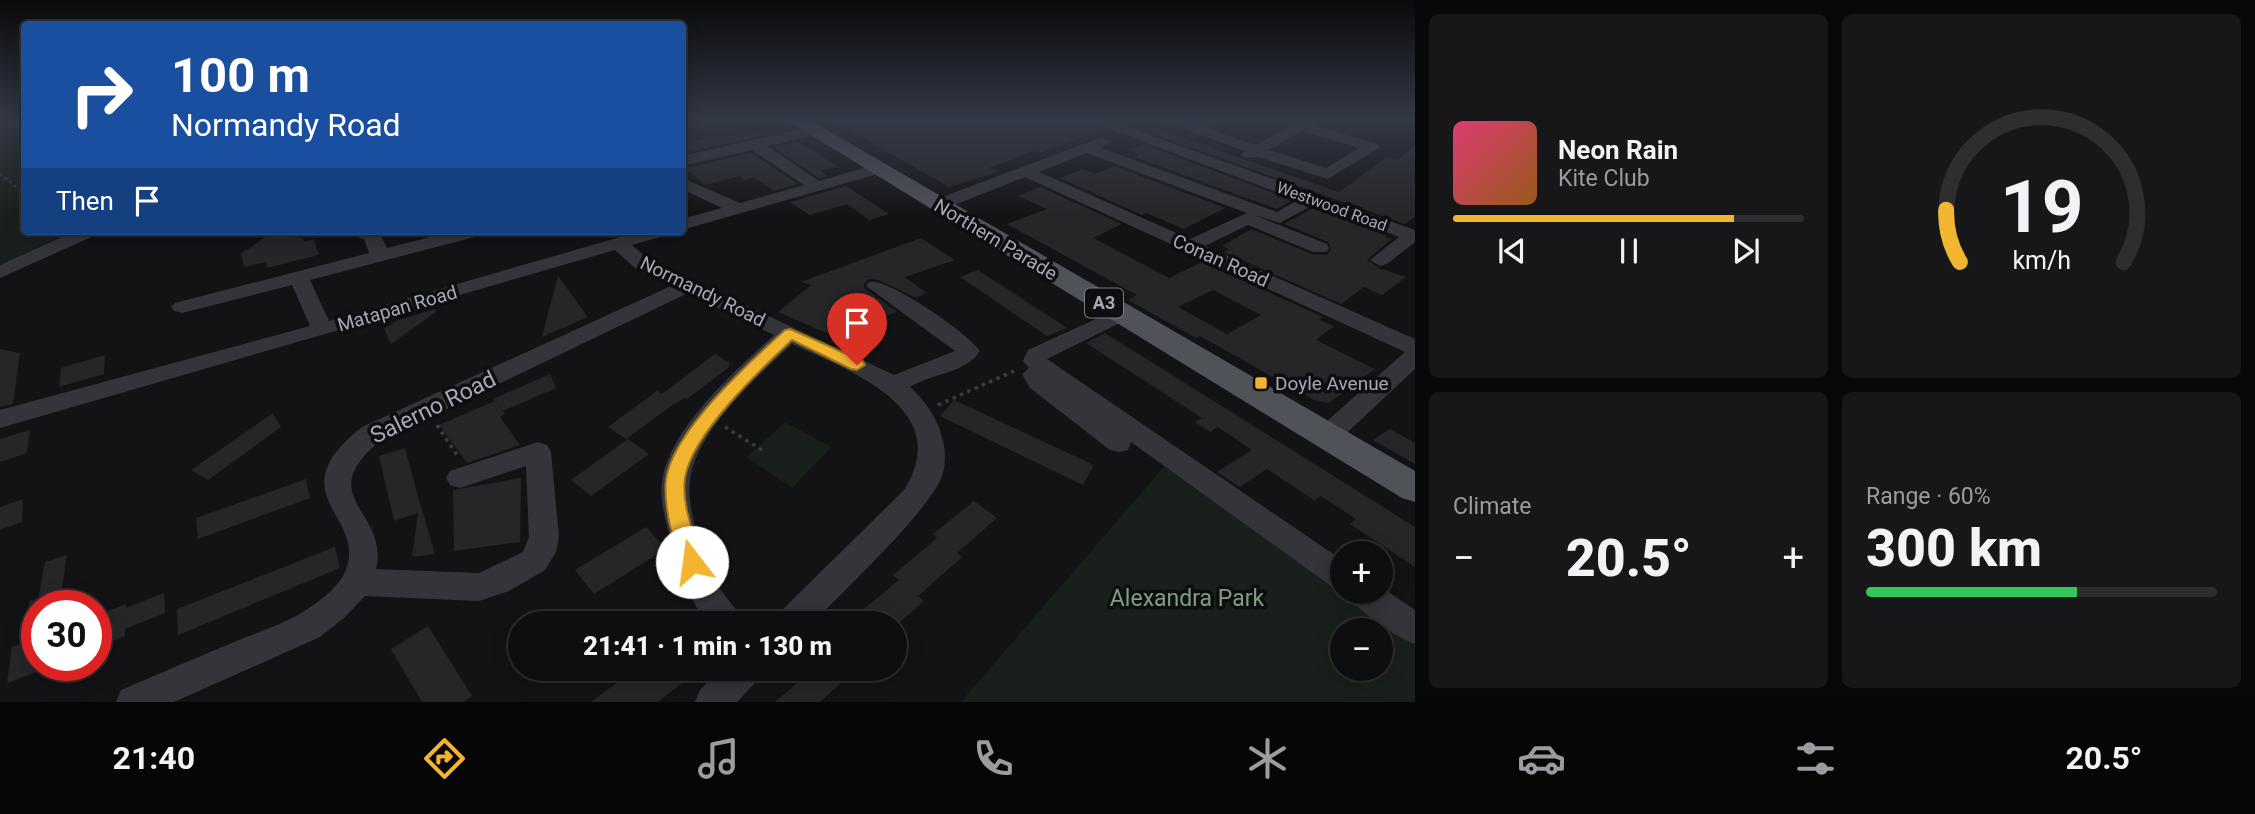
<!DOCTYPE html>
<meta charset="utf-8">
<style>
body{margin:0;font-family:Roboto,sans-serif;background:#171719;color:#f1f3f6;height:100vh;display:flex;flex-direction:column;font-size:26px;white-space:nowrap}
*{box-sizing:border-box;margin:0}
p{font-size:23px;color:#9b9c9f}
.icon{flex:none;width:38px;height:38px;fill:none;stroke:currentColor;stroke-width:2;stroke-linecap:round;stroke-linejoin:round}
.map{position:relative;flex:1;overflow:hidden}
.panel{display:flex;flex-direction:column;gap:14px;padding:14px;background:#080809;width:840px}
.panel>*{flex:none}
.hud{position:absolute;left:21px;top:21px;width:665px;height:214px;border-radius:7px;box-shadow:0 4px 18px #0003,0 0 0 2px #2e2e30;background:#1a4fa0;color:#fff;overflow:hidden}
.tools{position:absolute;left:1330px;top:541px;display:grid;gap:14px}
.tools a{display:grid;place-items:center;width:63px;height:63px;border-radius:50%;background:#0e0e10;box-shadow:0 4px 18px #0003,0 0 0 2px #2e2e30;font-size:35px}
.speed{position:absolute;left:21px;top:590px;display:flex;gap:14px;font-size:35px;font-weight:700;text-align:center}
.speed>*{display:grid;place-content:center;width:91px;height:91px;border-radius:50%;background:#0e0e10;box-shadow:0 4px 18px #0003,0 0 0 2px #2e2e30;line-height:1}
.speed .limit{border:10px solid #d22;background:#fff;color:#111}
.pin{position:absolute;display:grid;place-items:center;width:60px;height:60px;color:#fff;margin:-72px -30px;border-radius:50% 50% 50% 0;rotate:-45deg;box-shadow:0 0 7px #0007}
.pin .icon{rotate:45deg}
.me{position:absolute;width:77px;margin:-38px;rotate:345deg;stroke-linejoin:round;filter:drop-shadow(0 0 5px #0008)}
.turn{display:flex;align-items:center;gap:24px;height:147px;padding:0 35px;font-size:32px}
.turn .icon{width:91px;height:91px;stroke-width:2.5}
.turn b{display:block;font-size:49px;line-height:60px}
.then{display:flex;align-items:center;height:66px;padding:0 35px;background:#0003;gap:14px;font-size:26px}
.big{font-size:52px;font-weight:800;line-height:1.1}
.panel .tile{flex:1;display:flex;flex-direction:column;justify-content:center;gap:10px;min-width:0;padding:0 24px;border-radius:10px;background:#171719}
.panel .dial{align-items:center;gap:0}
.dial svg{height:182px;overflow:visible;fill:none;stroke:#2e2e30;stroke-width:7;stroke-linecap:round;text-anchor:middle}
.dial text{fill:#f1f3f6;stroke:none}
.song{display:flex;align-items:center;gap:21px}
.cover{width:84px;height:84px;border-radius:10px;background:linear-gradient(135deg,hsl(340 70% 55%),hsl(30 70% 35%))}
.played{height:7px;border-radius:4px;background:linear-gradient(90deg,#f1b530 80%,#2e2e30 80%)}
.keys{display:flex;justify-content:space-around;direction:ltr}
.heat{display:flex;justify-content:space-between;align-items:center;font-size:38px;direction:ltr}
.charge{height:10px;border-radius:5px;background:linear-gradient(90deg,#34c759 60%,#2e2e30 0)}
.panel .tiles{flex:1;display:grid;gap:14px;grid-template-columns:repeat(2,1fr)}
.trip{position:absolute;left:508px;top:611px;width:399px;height:70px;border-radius:35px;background:#0e0e10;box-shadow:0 4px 18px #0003,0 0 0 2px #2e2e30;font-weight:800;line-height:70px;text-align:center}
.dock{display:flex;height:112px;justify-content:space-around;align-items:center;background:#060606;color:#9b9c9f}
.dock .icon{width:49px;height:49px}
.dock .active{color:#f1b530}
.dock b{font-size:32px;color:#f1f3f6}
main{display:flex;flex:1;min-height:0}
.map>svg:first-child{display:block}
.green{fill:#19201b;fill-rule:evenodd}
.building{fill:#262629;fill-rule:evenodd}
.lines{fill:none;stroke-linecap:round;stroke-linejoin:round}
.path-far1{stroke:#3a3c41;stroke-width:2.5;stroke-dasharray:2.5 3.5;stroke-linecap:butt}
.path{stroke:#3a3c41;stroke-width:3.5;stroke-dasharray:3.5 4.5;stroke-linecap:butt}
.minor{fill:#34353a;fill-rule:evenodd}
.major{fill:#505259;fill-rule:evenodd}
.route{fill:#f1b530;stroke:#9d761f;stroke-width:2}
.poi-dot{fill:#f1b530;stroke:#0e0e10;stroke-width:2.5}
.labels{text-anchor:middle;stroke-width:7;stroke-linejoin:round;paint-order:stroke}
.far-street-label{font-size:16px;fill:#a5a9b5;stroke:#0e0e10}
.shield{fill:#0e0e10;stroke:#787a84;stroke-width:2}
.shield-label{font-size:18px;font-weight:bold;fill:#a5a9b5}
.street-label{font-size:19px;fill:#a5a9b5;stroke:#0e0e10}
.poi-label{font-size:19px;fill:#a5a9b5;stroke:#0e0e10;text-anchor:start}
.near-street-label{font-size:23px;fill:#a5a9b5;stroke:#0e0e10}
.near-park-label{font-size:23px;fill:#7ca07f;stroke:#0e0e10}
</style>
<main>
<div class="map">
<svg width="1415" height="702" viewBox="0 0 1415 702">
<rect width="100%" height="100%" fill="#131315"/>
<g class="green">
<path d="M 0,119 L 24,119 L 24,231 L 72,231 L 0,265 Z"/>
<path d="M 785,422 L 831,447 L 792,488 L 747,457 Z"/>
<path d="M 1169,461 L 1342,583 L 1342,592 L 1354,592 L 1415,635 L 1415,702 L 961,702 ZM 1342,630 L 1381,630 L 1381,668 L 1342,668 Z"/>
</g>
<g class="building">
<path d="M 830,119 L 1082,119 L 1104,129 L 1040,153 L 1034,151 L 989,168 L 998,172 L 949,187 Z"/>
<path d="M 1151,127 L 1339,192 L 1387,157 L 1397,160 L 1415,146 L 1415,217 L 1405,224 L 1153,134 Z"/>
<path d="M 773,130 L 776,133 L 682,153 L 682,142 Z"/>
<path d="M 798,142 L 838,166 L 820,171 L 828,176 L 819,178 L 773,147 Z"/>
<path d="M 1143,144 L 1292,200 L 1277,209 L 1135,157 L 1140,155 L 1128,150 Z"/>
<path d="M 751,153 L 798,184 L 774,191 L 754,177 L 744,180 L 739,176 L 706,185 L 684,168 Z"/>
<path d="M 1114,166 L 1225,208 L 1184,229 L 1146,213 L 1142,215 L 1060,178 L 1083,169 L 1095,174 Z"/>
<path d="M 846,186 L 889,214 L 869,220 L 847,204 L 810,215 L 790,202 Z"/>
<path d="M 1040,187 L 1122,224 L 1093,238 L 1169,278 L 1202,262 L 1323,317 L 1319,320 L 1334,326 L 1316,340 L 1375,369 L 1329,403 L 1314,400 L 1200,336 L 1196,338 L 1128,300 L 1137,295 L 1007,224 L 1047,209 L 1018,196 ZM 1213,290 L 1261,315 L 1227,334 L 1178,307 Z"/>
<path d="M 1313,208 L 1387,235 L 1385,237 L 1392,239 L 1367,260 L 1379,268 L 1406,277 L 1382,295 L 1364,287 L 1341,304 L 1224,252 L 1229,249 L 1222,246 L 1251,229 L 1312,254 L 1327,255 L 1331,249 L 1328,242 L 1284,224 Z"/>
<path d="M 268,235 L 303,238 L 304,242 L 314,239 L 319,255 L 267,268 L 266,262 L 244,267 L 241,254 Z"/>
<path d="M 921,238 L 955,260 L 905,277 L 927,293 L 916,298 L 879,280 L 869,279 L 864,284 L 864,288 L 897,312 L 831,335 L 778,312 L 811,285 L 801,282 Z"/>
<path d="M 978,270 L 1067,328 L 1047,336 L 960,277 Z"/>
<path d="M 558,276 L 588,317 L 542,337 Z"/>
<path d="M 435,309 L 436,312 L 391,344 L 384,329 L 396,321 Z"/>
<path d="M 1105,333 L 1415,527 L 1415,567 L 1350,524 L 1356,519 L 1321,496 L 1314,500 L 1267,469 L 1240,487 L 1217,472 L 1252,450 L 1218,427 L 1210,432 L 1195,422 L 1202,418 L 1086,343 Z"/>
<path d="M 0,349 L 20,353 L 13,404 L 0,407 Z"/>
<path d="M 715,354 L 730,363 L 728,368 L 687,399 L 684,398 L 674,404 L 626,439 L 608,427 L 657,391 L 662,394 Z"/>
<path d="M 105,355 L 104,374 L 59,387 L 61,368 Z"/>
<path d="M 550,374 L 556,388 L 503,411 L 493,399 Z"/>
<path d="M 954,400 L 1094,465 L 1083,485 L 940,416 Z"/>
<path d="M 495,401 L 505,414 L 500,417 L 520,445 L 467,463 L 439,425 Z"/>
<path d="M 273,413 L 281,427 L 208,480 L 191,470 Z"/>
<path d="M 1390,429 L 1415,443 L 1415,464 L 1373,440 Z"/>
<path d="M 30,430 L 27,453 L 0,462 L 0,439 Z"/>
<path d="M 628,439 L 649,454 L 591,496 L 571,480 Z"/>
<path d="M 405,448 L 417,493 L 435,554 L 412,557 L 418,513 L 394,521 L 379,456 Z"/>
<path d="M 521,478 L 520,542 L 454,551 L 453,490 Z"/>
<path d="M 306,479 L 310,498 L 198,539 L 196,518 Z"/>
<path d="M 23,499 L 22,522 L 0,530 L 0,507 Z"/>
<path d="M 974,501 L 997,518 L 957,553 L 962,557 L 918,596 L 924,601 L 899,623 L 847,623 L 899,580 L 893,575 L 937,538 L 933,534 Z"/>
<path d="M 646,527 L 666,549 L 594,594 L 575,570 Z"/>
<path d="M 335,547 L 340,568 L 178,635 L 177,609 Z"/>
<path d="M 67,555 L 59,606 L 37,606 L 45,562 Z"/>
<path d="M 164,593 L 165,613 L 125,629 L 125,636 L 96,648 L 96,615 L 126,604 L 126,608 Z"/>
<path d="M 30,600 L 37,601 L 37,672 L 7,683 L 12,647 L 20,644 Z"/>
<path d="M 428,626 L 472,696 L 463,702 L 422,702 L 391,649 Z"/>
<path d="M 637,668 L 701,668 L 658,702 L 591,702 Z"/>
<path d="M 815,668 L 857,668 L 820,702 L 775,702 Z"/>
</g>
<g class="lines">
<path class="path-far1" d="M 0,174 L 24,193"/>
<g class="path">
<path d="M 938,405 L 1014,371"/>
<path d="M 437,425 L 459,458"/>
<path d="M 725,427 L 762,450"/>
</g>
<g class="minor">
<path d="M 1084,119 L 1105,119 L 1415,230 L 1415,242 L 1387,264 L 1380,266 L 1370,260 L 1399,237 L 1313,205 L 1280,223 L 1254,215 L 1327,244 L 1329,248 L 1327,252 L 1313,252 L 1248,225 L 1205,246 L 1415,339 L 1415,369 L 1336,443 L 1327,445 L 1318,443 L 1314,436 L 1318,429 L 1405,352 L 1025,177 L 944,209 L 938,210 L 929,205 L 932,201 L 1102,137 L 1110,142 L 1101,148 L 1277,212 L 1298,200 ZM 1087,153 L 1247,213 L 1190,239 L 1039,172 Z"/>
<path d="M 1157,119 L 1179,119 L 1192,124 L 1204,120 L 1209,121 L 1211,124 L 1206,128 L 1256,145 L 1302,119 L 1320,119 L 1313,125 L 1377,144 L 1380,147 L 1328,179 L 1258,157 L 1244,158 L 1241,155 L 1245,151 ZM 1302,131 L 1359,148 L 1326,168 L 1269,150 Z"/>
<path d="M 813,127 L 820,131 L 818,134 L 767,146 L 819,181 L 878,164 L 886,169 L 884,172 L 682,230 L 682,219 L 722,208 L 682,189 L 682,178 L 740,203 L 804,185 L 752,150 L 682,166 L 682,156 Z"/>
<path d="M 75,231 L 99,231 L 96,235 L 0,278 L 0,265 Z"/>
<path d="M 349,231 L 379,232 L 387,248 L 454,231 L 485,231 L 482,235 L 310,280 L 329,321 L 641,231 L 670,231 L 667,235 L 632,245 L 649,260 L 894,375 L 955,351 L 866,286 L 869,282 C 888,277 969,334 980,351 C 965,374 932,373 910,387 C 933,407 951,441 943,473 C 934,507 841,593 813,623 L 775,623 L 779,613 L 904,490 C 956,408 849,371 792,344 C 757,377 697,430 690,480 C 686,507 702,554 714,579 C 722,595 737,607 744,623 L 707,623 C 690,600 679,572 672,545 C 667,525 659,503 662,482 C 669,428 736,370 774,335 L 688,293 L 380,441 C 311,498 390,511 376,569 L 479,573 L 523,552 L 529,537 L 526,466 L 460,488 L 450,485 L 446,478 L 450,471 L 529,445 L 538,442 L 547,445 L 551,452 L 559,537 L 556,552 L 545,570 L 509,591 L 479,601 L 365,596 L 344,618 L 320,637 L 174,702 L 116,702 L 121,690 C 161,673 200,656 239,640 C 258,632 280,625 298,615 C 313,606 337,590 345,572 C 369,515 275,496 362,427 L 671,286 L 635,268 L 615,250 L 0,428 L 0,410 L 310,326 L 292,285 L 182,313 L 175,311 L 171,307 L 175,303 L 369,253 L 364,239 L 352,235 Z"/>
<path d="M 1122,307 L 1130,308 L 1133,313 L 1130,318 L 1047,359 L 1342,560 L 1342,590 L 1331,586 L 1131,442 L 1128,450 L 1119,452 L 1110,450 L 1030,388 L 1022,374 L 1029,368 L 1023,361 L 1028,350 Z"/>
<path d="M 1381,587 L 1415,610 L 1415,644 C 1396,637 1355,610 1346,592 L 1381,592 Z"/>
<path d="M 722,668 L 763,668 L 758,680 L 737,702 L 695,702 L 700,690 Z"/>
</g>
<path class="major" d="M 785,119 L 808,119 L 1415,471 L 1415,502 L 1402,498 Z"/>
</g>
<linearGradient id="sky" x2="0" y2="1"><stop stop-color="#0a0a0c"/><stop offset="0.55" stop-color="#333946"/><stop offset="1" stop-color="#333946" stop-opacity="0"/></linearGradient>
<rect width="1415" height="218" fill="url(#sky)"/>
<path class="route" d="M 790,329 L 863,361 L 865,365 L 857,370 L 851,369 L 792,340 C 760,370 692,434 685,478 C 681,506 695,535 702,562 L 699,568 L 692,571 L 684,568 C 673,546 663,504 666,479 C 673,431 749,362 785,330 Z"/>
<rect class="poi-dot" x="1254" y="376" width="14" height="14" rx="3.5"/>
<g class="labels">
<g class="far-street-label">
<text transform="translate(1332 206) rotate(20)" y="6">Westwood Road</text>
</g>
<rect class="shield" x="1085" y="288.5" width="38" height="29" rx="5"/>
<g class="shield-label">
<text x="1104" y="309">A3</text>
</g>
<g class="street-label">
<text transform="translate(996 239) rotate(31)" y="7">Northern Parade</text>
<text transform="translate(1221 260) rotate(24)" y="7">Conan Road</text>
<text transform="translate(703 291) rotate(26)" y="7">Normandy Road</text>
<text transform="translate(397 308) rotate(-16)" y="7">Matapan Road</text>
</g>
<g class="poi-label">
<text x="1275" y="390">Doyle Avenue</text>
</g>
<g class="near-street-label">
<text transform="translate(433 407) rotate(-26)" y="8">Salerno Road</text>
</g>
<g class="near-park-label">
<text x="1187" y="606">Alexandra Park</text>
</g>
</g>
</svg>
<div class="tools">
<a>+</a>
<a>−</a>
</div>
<div class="speed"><div class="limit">30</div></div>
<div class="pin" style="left:857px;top:365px;background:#d93025"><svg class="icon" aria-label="arrive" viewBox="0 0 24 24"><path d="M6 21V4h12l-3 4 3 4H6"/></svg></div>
<svg class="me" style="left:692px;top:562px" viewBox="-20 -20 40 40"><circle r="19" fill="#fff"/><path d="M0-13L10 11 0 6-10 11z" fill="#f1b530"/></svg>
<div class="trip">21:41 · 1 min · 130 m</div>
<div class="hud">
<div class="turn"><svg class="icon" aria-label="right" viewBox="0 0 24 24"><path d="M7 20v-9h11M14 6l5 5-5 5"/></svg><div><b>100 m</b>Normandy Road</div></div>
<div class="then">Then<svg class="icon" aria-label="arrive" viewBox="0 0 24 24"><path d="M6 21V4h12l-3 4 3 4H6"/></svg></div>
</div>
</div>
<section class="panel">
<div class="tiles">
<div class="tile">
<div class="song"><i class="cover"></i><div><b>Neon Rain</b><p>Kite Club</p></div></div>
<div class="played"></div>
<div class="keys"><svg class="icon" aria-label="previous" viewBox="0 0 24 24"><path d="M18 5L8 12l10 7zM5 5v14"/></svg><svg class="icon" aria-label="pause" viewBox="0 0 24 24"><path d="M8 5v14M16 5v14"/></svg><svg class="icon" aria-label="next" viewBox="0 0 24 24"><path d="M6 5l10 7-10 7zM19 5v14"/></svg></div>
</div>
<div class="tile dial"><svg viewBox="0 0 100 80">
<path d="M14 69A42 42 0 1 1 86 69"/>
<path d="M14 69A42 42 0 0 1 8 46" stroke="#f1b530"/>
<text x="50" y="56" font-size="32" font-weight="700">19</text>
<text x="50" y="72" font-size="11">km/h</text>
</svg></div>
<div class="tile"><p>Climate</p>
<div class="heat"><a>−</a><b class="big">20.5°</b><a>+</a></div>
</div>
<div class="tile"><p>Range · 60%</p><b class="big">300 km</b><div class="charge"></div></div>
</div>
</section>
</main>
<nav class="dock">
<b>21:40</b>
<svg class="icon active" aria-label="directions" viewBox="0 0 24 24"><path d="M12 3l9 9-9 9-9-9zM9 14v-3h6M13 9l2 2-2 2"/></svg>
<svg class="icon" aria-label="music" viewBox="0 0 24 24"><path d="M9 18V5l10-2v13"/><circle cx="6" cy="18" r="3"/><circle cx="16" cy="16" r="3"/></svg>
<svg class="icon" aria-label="phone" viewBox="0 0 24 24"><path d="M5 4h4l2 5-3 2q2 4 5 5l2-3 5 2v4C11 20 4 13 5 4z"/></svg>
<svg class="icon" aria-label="climate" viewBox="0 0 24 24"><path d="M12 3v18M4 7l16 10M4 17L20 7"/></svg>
<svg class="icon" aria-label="car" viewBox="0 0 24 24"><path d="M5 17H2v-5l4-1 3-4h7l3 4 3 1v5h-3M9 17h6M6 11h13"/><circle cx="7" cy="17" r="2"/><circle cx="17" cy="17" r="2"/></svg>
<svg class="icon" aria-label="filters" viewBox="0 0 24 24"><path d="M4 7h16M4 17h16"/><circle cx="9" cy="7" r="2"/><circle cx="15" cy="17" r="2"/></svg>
<b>20.5°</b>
</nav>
